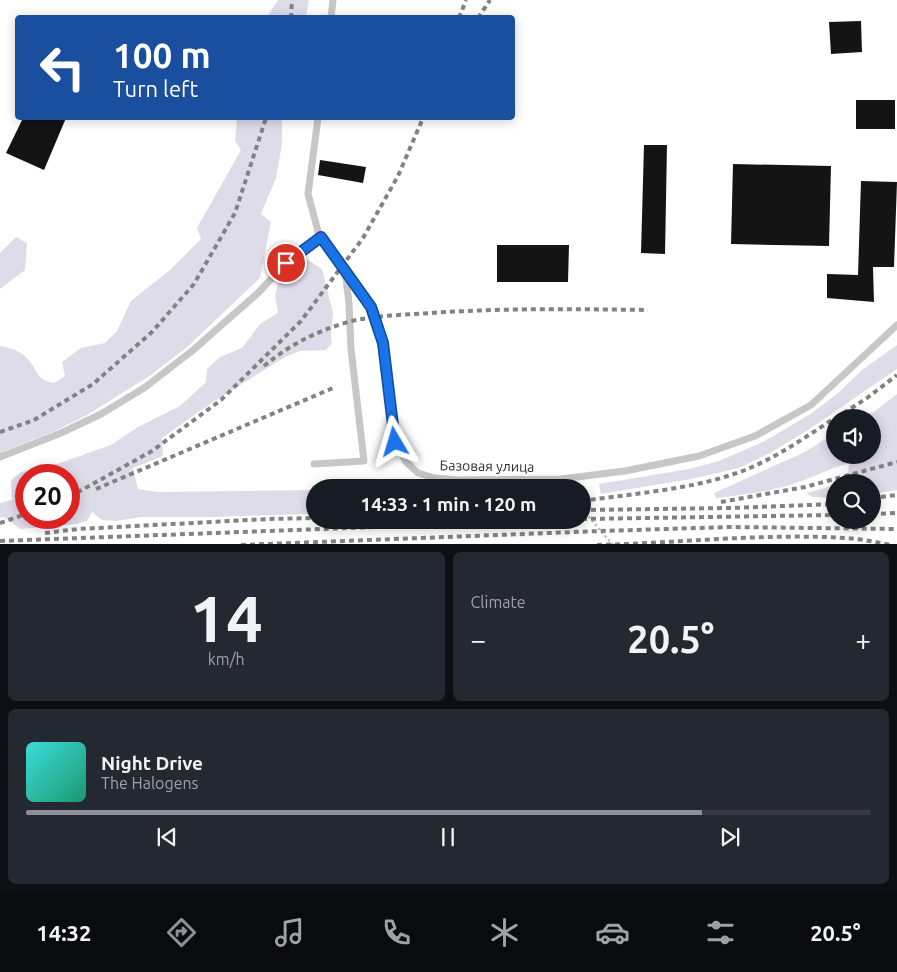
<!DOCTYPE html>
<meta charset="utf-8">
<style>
body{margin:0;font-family:Ubuntu,sans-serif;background:#242831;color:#f1f3f6;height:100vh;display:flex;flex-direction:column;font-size:19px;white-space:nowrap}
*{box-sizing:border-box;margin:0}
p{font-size:16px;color:#9ea1a6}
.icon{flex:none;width:28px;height:28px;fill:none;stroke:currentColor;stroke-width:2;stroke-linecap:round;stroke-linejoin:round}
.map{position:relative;height:544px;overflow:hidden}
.drawer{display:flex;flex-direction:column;gap:8px;padding:8px;background:#0d0f14;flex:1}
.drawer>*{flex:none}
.banner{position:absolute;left:15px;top:15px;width:500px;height:105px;border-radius:5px;box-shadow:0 2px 12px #0003;background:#1a4fa0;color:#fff;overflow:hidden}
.buttons{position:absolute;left:826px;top:409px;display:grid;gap:10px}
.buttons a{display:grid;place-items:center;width:55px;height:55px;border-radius:50%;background:#171b24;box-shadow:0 2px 12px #0003;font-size:25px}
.speed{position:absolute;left:15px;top:464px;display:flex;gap:10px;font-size:25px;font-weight:700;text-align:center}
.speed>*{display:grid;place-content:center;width:65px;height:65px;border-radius:50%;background:#171b24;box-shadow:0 2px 12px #0003;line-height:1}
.speed .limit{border:8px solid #d22;background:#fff;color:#111}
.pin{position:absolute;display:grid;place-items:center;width:42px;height:42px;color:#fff;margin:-21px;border:2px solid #fff;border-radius:50%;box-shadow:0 1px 5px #0007}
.me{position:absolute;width:55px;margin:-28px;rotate:353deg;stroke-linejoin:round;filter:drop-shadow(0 0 4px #0008)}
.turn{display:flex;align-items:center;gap:18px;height:105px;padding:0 15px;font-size:22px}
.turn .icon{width:65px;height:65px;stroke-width:2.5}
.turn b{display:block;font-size:35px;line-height:42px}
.big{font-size:38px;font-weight:700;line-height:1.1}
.drawer .widget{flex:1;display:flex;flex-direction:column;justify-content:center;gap:8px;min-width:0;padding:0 18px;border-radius:8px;background:#242831}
.drawer .dial{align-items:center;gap:0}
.dial b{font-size:65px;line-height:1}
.song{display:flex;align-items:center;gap:15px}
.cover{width:60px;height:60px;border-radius:8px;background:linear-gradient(135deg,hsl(180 70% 55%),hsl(160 70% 35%))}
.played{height:5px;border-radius:2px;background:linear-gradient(90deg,#8c9099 80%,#363941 80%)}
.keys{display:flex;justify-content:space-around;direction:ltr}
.heat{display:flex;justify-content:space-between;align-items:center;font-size:28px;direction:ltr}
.drawer .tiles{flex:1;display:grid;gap:8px;grid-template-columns:1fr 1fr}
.widget:last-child{grid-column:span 2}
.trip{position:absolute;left:306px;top:479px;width:285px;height:50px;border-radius:25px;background:#171b24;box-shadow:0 2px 12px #0003;font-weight:700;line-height:50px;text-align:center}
.dock{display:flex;height:80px;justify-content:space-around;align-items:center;background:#090b0e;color:#9ea1a6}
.dock .icon{width:35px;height:35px}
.dock .selected{color:#8c9099}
.dock b{font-size:22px;color:#f1f3f6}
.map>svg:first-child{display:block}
.green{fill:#dfdce9;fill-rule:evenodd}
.building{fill:#141414}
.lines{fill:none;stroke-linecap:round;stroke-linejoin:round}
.path{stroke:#c1c1c1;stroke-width:2.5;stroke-dasharray:2.5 2.5;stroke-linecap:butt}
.lane{stroke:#c7c7c7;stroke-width:7}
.rail{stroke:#828282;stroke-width:4;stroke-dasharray:5 4;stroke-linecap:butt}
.route-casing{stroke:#114b97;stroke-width:12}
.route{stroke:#1a73e8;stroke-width:9}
.labels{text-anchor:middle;stroke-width:5;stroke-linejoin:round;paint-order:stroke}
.street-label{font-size:14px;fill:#2d2d2d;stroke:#fff}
</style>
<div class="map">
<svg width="897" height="545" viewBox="0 0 897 545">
<rect width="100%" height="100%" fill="#fff"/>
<g class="green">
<path d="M 278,0 L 309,0 L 306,17 L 267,17 Z"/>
<path d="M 237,118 L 282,118 L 282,144 L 276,178 L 261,214 L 271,222 L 260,278 L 186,348 L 151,375 L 87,415 L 55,431 L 0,453 L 0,346 C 12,348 24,352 31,363 C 40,376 37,379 54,383 L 65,376 L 62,362 L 81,348 L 105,343 L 117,331 L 131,301 L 170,270 L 201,239 L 197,228 L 241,150 L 235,141 Z"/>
<path d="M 16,237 L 27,243 L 25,270 L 0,289 L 0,253 Z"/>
<path d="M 302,256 L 322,269 L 333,313 L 331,335 L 332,343 L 326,350 L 300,351 L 285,357 L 210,404 L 162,438 L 163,456 L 133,468 L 138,489 L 158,492 L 313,490 L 307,514 L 212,517 L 141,517 L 116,521 L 102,520 L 92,512 L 87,521 L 77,524 L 20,529 L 4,517 L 0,518 L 0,503 L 12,500 L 11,480 L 21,472 L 57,464 L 111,445 L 138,427 L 180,406 L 206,382 L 207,369 L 220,357 L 242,348 L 260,324 L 278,313 L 275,296 L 279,280 ZM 26,475 L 69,475 L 69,518 L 26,518 Z"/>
<path d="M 897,345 L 897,369 L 808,430 L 770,453 L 739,468 L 691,479 L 601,494 L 599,484 L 689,469 L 719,461 L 763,442 L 812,413 L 838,393 L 862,370 Z"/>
<path d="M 897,394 L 897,490 L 873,494 L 872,482 L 841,482 L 848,478 L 849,463 C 828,469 809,479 790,485 C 766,492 741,495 716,498 L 714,493 L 805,452 L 835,433 L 835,455 L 872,455 L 872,418 L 857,417 L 874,412 Z"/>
<path d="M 835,485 L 835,498 L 812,497 L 807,493 Z"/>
</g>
<g class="building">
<path d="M 861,21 L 862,52 L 831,54 L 829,22 Z"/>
<rect x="856" y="100" width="39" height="29"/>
<path d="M 23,118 L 66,118 L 44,170 L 6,153 Z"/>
<path d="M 644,145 L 667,145 L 665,254 L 641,253 Z"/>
<path d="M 320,160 L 366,167 L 363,183 L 318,175 Z"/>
<path d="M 733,164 L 831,166 L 829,246 L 731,244 Z"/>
<path d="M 861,181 L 897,182 L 894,267 L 873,267 L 874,302 L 827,298 L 827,274 L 858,275 Z"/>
<path d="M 497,245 L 569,245 L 568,282 L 497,282 Z"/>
</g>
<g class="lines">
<path class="path" d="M 582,509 L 613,545"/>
<g class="lane">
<path d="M 331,18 L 333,0"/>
<path d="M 318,118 L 308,194 L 319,235 L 371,307 L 383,343 L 395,442 L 406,462 L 418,473 L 435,478 L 457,480 L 561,479 L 625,471 L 699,456 L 755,436 L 811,405 L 897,325"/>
<path d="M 0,457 L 61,433 L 101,414 L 144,388 L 192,351 L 258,293 L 286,263 L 321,237"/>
<path d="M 314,464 L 364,461 L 351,349 L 349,303 L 345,271"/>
</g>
<g class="rail">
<path d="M 291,18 L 292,0"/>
<path d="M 459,18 L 466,0"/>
<path d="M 478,18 L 490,0"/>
<path d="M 264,366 C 291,344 315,332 348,322 C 375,315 404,315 431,313 C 504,308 576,309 648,310"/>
<path d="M 836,418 L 867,398 L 897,375"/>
<path d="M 0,432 L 34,420 L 93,384 L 152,332 L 194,284 L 235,213 L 266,118"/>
<path d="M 96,489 L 333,388"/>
<path d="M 69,496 L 80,491 L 152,451 L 221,400 L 301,321 L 363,238 L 398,176 L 423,118"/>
<path d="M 872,498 L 897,495"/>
<path d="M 582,501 C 630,494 685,490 731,475 C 769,463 801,440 835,418"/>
<path d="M 721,502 L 805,487 L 897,462"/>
<path d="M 582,510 L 731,508 L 835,504"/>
<path d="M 872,514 L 897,513"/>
<path d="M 582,519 L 835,515"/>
<path d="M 0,523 L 26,514"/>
<path d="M 45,533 L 78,529 L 268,519 L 315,518"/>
<path d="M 0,541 L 564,520"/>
<path d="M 241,545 L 601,531 L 730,527 L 897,529"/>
<path d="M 597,545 C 680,543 763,533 846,538 C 861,539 876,542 891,545"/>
</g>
</g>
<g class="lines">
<g class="route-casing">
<path id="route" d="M 286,263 L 321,237 L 371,307 L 383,343 L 395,442"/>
</g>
<use href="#route" class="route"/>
</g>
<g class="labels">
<g class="street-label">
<text transform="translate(487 466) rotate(1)" y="5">Базовая улица</text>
</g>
</g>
</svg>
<div class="buttons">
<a><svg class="icon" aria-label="sound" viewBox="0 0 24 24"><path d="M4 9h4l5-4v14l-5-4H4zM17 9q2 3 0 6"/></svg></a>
<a><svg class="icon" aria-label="search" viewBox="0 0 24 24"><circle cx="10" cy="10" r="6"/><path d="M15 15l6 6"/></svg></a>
</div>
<div class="speed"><div class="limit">20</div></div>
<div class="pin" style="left:286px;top:263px;background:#d93025"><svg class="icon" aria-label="arrive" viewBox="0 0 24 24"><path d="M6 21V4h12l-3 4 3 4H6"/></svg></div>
<svg class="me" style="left:395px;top:442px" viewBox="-20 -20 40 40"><path d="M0-17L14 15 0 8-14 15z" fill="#1a73e8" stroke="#fff" stroke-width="4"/></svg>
<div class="trip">14:33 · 1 min · 120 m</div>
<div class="banner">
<div class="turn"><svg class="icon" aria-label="left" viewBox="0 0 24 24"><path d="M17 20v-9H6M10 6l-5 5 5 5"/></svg><div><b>100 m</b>Turn left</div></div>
</div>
</div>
<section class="drawer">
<div class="tiles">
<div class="widget dial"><b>14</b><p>km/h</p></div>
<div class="widget"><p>Climate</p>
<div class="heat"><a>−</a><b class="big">20.5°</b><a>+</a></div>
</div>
<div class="widget">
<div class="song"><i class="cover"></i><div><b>Night Drive</b><p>The Halogens</p></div></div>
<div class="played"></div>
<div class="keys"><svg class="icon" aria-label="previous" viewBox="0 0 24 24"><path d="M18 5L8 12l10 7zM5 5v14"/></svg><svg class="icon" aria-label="pause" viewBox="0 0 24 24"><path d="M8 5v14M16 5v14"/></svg><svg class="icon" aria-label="next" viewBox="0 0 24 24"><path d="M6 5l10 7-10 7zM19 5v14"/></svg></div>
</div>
</div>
</section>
<nav class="dock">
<b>14:32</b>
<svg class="icon selected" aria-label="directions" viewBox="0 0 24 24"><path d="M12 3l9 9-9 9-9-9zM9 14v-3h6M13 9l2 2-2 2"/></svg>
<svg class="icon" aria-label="music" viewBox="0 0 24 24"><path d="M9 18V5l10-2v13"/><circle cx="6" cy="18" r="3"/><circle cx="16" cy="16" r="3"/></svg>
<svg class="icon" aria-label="phone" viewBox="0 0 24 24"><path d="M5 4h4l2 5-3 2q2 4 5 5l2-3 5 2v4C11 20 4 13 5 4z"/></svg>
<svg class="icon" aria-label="climate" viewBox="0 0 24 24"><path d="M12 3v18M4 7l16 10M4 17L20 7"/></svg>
<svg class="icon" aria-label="car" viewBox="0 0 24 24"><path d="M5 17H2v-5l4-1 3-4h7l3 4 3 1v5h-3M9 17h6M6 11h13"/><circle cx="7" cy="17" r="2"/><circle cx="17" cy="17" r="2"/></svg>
<svg class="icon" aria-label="filters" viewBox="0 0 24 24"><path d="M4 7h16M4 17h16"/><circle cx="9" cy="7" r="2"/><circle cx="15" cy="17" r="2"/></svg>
<b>20.5°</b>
</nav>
